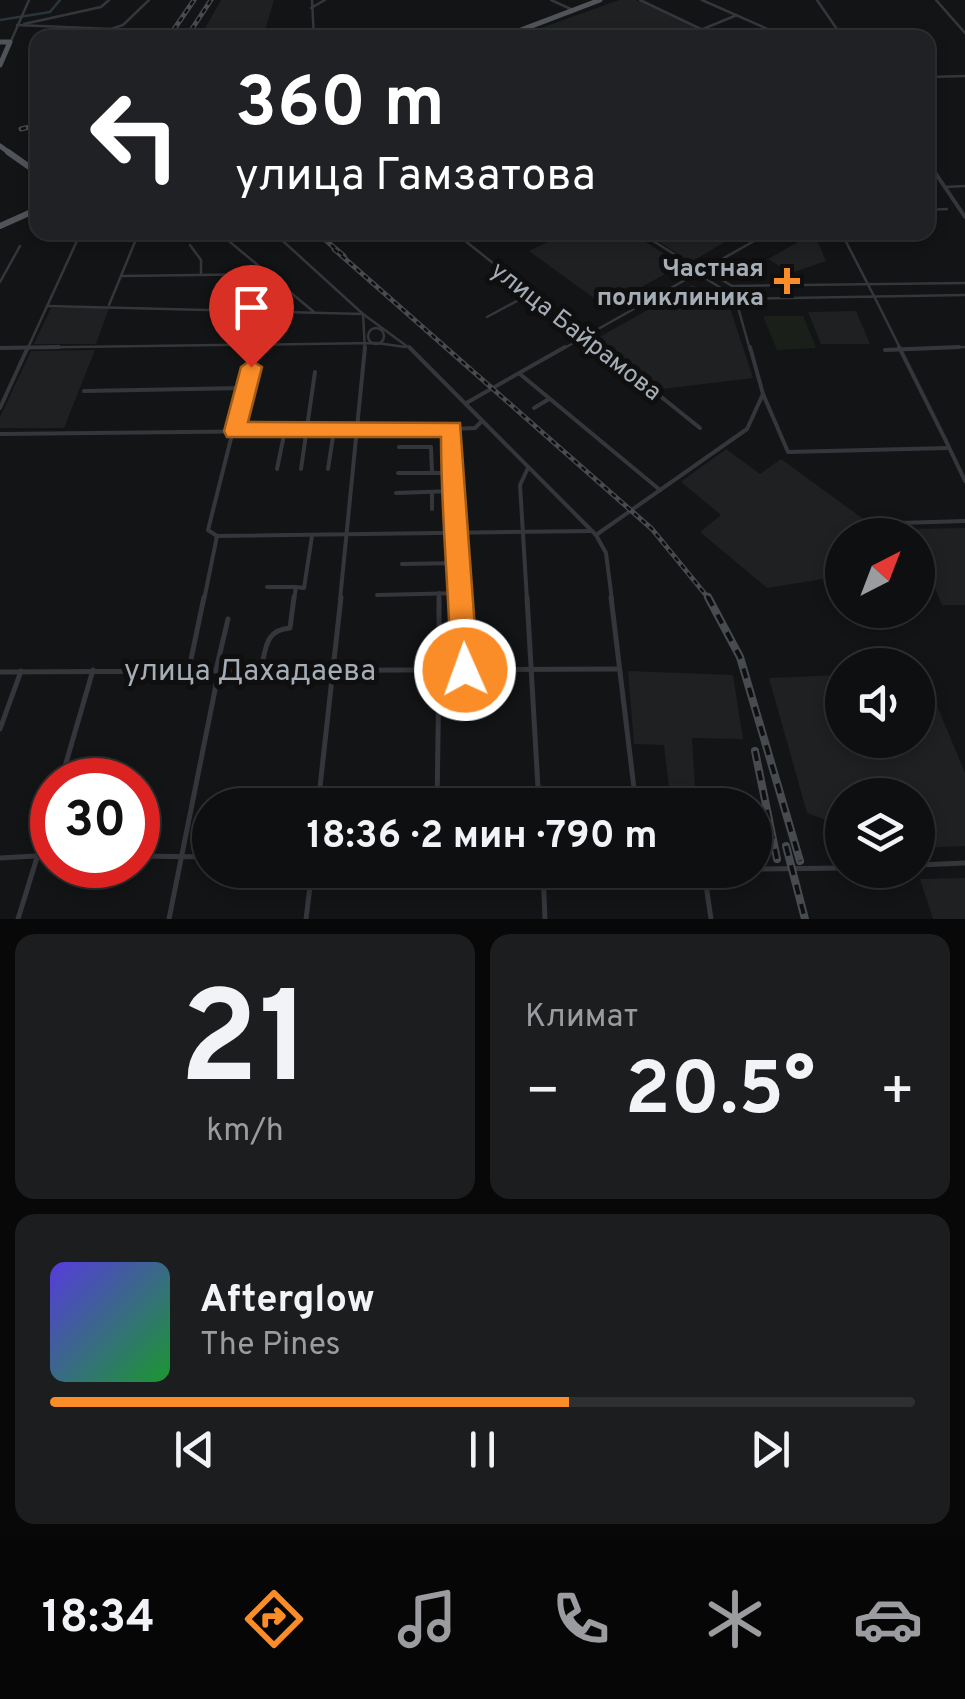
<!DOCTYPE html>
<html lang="ru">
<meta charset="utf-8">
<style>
body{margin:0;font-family:Overpass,sans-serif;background:#1c1d1e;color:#f1f3f6;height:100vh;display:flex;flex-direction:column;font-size:38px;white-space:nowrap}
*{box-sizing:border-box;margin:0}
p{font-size:32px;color:#9b9c9f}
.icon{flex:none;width:55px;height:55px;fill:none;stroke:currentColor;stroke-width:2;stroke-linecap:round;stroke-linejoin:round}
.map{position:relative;height:919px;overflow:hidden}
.details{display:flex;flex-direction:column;gap:15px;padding:15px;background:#080809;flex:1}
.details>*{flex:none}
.hud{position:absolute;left:30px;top:30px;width:905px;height:210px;border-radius:20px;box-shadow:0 5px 15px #0003,0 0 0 2px #2e2f30;background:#202124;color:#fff;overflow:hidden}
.needle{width:65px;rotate:42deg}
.tools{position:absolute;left:825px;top:518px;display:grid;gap:20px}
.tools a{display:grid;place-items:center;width:110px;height:110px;border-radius:50%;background:#0e0f10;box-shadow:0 5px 15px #0003,0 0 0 2px #2e2f30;font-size:50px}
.speed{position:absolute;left:30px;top:758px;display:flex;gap:20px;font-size:50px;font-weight:700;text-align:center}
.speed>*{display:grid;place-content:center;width:130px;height:130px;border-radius:50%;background:#0e0f10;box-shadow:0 5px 15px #0003,0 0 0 2px #2e2f30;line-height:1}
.speed .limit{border:15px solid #d22;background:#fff;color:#111}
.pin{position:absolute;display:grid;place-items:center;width:85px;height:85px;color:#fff;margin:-102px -42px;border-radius:50% 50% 50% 0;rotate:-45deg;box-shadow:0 0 10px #0007}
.pin .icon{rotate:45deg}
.me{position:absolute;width:110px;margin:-55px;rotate:358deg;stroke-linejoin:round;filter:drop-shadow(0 0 8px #0008)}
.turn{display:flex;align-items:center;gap:35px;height:210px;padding:0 40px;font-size:45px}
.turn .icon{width:130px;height:130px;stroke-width:2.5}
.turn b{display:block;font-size:70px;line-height:85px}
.big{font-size:75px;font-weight:700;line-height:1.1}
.details .card{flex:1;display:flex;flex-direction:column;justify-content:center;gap:15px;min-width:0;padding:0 35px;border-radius:20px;background:#1c1d1e}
.details .dial{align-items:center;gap:0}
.dial b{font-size:130px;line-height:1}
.song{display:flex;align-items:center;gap:30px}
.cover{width:120px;height:120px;border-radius:15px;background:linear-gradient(135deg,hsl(250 70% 55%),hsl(130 70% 35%))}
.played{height:10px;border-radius:5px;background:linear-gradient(90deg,#fa8d27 60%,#2e2f30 60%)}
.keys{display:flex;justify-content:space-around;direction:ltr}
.heat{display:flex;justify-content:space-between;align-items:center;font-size:55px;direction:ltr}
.details .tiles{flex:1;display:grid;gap:15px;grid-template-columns:1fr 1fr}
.card:last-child{grid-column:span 2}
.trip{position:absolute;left:192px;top:788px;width:580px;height:100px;border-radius:50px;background:#0e0f10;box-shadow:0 5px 15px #0003,0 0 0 2px #2e2f30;font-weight:700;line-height:100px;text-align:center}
.tab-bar{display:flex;height:160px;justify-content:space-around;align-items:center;background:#060606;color:#9b9c9f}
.tab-bar .icon{width:70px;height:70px}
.tab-bar .active{color:#fa8d27}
.tab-bar b{font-size:45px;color:#f1f3f6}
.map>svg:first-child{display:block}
.built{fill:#1f2022}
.green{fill:#1a2019}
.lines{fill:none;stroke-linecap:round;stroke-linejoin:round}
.stream{stroke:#29353a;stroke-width:2.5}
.pedestrian-far1{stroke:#34363b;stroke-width:2.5}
.pedestrian{stroke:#34363b;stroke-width:4}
.minor-far2{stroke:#34363b;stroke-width:2.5}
.minor-far1{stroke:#34363b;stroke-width:4}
.minor{stroke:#34363b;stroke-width:5}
.tertiary-far1{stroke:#34363b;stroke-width:2.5}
.tertiary{stroke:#34363b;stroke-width:4}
.primary-far1{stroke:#50545a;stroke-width:5}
.primary{stroke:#50545a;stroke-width:6}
.rail-far1-casing{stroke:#474b50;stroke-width:5}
.rail-casing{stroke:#474b50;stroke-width:8}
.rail-far1{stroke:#0f0f10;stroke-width:2.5;stroke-dasharray:5;stroke-linecap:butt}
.rail{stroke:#0f0f10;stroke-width:4;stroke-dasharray:10;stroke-linecap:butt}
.route{fill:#fa8d27;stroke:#a25c19;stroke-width:2.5}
.poi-dot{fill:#fa8d27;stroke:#0f0f10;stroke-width:4}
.labels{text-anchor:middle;stroke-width:10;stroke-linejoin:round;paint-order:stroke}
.poi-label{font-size:25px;font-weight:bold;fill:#a5adb6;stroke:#0f0f10;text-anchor:end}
.street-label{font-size:25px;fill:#a5adb6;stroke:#0f0f10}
.near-street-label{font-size:30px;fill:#a5adb6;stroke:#0f0f10}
</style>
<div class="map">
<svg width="965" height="919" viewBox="0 0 965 919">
<rect width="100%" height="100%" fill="#131415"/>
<g class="built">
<path d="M 221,0 L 274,0 L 263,37 L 200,37 Z"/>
<path d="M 619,0 L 636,0 L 699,28 L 674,38 L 535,38 L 527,33 Z"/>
<path d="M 566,233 L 632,233 L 681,265 L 606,307 L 529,251 Z"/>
<path d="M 645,233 L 719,233 L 730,239 L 691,262 Z"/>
<path d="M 814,233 L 826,261 L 791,273 L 768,259 Z"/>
<path d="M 692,285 L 728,302 L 753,378 L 646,391 L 596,339 Z"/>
<path d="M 51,308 L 109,308 L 96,344 L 34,344 Z"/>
<path d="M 856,311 L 870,344 L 821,344 L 808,312 Z"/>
<path d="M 95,350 L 64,428 L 0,428 L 0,417 L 31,351 Z"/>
<path d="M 726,449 L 760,474 L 781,459 L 862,518 L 864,535 L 842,535 L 842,576 L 767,588 L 700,532 L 721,515 L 681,482 Z"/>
<path d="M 965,528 L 965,605 L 942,605 L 918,548 L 918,535 L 912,535 L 909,529 Z"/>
<path d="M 628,671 L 733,675 L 743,739 L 692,738 L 696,805 L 671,805 L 664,745 L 634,744 Z"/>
<path d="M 918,672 L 923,672 L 965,773 L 965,846 L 918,848 L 918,795 L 842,795 L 842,852 L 836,852 L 826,820 L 807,813 L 769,678 L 842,675 L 842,740 L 918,740 Z"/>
<path d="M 965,878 L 965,919 L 933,919 L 920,879 Z"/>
</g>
<path class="green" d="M 763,316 L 803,316 L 816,348 L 777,350 Z"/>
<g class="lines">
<path class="stream" d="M 0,20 L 50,12 L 60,0"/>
<g class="pedestrian-far1">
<path d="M 928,210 L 947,209"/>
<path d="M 877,302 L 901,350"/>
<path d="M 893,350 L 965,347"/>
</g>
<g class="pedestrian">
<path d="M 899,347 L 946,441"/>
<path d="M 885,350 L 959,347"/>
<path d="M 596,535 L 747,429 L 763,394"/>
</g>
<g class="minor-far2">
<path d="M 312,0 L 314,38"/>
<path d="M 551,0 L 573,10"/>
<path d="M 640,0 L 701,29"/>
<path d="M 702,0 L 788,38"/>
<path d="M 936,0 L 965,33"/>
<path d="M 311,8 L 325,0"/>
<path d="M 24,24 L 101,7 L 109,0"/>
<path d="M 17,25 L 111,29 L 123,25 L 149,0"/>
<path d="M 681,38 L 737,15"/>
<path d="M 11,41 L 29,0"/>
<path d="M 928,77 L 965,76"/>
<path d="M 945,187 L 965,186"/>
<path d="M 218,232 L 314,312"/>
<path d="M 273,232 L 363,314 L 412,350"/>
<path d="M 454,232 L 602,350"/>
<path d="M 639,232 L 701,271"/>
<path d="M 841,232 L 877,302"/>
<path d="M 190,245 L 201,260 L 201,275"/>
<path d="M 706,270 L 732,286"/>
<path d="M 697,273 L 732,295"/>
<path d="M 121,276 L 267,274"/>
<path d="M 0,282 L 20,246"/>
<path d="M 732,286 L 750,350"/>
<path d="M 732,286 L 965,283"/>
<path d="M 733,299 L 965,295"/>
<path d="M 109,305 L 139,232"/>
<path d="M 47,306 L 363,314"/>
<path d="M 363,314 L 365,350"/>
<path d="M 487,317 L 530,294"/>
<circle cx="376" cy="336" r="8"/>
<path d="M 0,348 L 377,343 L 405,347"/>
<path d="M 27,350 L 81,232"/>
<path d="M 253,350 L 263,310"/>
<path d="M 561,350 L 770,232"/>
</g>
<g class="minor-far1">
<path d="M 409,347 L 596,535 L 606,553 L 612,600"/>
<path d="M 599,347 L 700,428"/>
<path d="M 750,347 L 763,394 L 788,452 L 947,448"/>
<path d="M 0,348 L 59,347"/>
<path d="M 520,374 L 660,490"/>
<path d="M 84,391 L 244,388"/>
<path d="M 468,402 L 565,347"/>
<path d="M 0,408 L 28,347"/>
<path d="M 534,408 L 549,399"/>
<path d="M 453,429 L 461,600"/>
<path d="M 0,434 L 453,429 L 475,428 L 482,421"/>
<path d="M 946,441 L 965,481"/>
<path d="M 399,447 L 431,447 L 432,472"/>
<path d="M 277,469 L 285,430"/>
<path d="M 301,469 L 315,372"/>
<path d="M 328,469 L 334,430"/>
<path d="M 398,473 L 452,473"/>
<path d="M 432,492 L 432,509"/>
<path d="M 396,493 L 453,491"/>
<path d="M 867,524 L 965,521"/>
<path d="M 217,536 L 592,531"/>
<path d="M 402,564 L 461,563"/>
<path d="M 267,587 L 296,587"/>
<path d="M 439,593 L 439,600"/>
<path d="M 377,595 L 462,593"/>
<path d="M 204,600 L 217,536 L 208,530 L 254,347"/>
<path d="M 294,600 L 296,587 L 304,588 L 312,536"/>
<path d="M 340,600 L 365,347"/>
<path d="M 527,600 L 520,485 L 528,468"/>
</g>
<g class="minor">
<path d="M 439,597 L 439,628 L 463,628"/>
<path d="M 461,597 L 465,668"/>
<path d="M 527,597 L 539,805"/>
<path d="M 611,597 L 636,805"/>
<path d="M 189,669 L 204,597"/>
<path d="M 261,669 C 266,648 265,630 290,628 L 294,597"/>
<path d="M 216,670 L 228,619"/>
<path d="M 0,672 L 619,669"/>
<path d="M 0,729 L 21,671"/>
<path d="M 61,780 L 93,670"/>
<path d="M 318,805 L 341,597"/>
<path d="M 437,805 L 439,670"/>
<path d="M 138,856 L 210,857"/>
<path d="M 0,858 L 52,855"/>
<path d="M 918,865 L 965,863"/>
<path d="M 543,870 L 545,919"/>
<path d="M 676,870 L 842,868"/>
<path d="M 704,871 L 711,919"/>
<path d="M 18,919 L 52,809"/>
<path d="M 169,919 L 219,670"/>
<path d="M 306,919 L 312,870"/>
</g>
<path class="tertiary-far1" d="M 817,0 L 843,38"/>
<path class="tertiary" d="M 928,162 L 965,217"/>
<g class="primary-far1">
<path d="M 500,38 L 600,0"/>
<path d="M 0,42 L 10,42 L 0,65"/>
<path d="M 0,146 L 11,154"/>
</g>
<g class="primary">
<path d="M 8,152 L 38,173"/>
<path d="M 0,226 L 38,209"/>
</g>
<g class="rail-far1-casing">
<g id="rail-far1">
<path d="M 168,38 L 194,0"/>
<path d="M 186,38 L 211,0"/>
<path d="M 21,129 L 38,125"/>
<path d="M 316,232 L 344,256"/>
<path d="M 334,249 L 652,529 L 710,600"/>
</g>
</g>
<g class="rail-casing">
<g id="rail">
<path d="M 708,597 L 740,657 L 800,861"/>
<path d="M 755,751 L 777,859"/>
<path d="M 786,846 L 805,919"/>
</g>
</g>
<use href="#rail-far1" class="rail-far1"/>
<use href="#rail" class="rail"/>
</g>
<path class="route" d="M 251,360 L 262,367 L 248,422 L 460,423 L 478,670 L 474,679 L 465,682 L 455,679 L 451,670 C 449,591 441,515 441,437 L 227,437 L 224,431 L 241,367 Z"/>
<path class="poi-dot" d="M782 266h10v10h10v10h-10v10h-10v-10h-10v-10h10z"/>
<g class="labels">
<g class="poi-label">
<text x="764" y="276">Частная<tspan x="764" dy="29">поликлиника</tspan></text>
</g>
<g class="street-label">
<text transform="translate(577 330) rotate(38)" y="9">улица Байрамова</text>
</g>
<g class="near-street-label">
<text x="250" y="680">улица Дахадаева</text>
</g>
</g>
</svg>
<div class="tools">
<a><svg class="needle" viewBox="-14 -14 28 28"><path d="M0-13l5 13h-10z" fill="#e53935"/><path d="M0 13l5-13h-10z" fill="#9b9c9f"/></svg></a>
<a><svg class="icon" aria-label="sound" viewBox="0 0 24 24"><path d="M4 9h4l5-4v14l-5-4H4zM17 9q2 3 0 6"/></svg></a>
<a><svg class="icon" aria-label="layers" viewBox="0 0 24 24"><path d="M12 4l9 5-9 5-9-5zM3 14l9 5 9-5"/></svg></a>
</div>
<div class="speed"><div class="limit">30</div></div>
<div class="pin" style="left:251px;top:367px;background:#d93025"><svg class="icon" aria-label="arrive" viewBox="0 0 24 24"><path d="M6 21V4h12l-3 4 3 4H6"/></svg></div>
<svg class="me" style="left:465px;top:670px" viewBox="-20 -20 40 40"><circle r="17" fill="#fa8d27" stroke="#fff" stroke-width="3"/><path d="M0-11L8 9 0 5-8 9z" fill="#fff"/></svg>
<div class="trip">18:36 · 2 мин · 790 m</div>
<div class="hud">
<div class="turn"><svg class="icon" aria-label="left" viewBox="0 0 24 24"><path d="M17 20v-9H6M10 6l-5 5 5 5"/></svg><div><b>360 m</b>улица Гамзатова</div></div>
</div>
</div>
<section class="details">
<div class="tiles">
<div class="card dial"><b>21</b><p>km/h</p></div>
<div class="card"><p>Климат</p>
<div class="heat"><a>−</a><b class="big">20.5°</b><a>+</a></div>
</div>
<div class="card">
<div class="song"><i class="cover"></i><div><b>Afterglow</b><p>The Pines</p></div></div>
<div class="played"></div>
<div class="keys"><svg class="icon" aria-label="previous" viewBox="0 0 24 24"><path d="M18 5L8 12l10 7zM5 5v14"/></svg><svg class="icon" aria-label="pause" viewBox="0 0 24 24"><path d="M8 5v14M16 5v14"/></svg><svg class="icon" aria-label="next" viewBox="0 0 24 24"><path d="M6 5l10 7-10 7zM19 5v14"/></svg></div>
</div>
</div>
</section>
<nav class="tab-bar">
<b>18:34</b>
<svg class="icon active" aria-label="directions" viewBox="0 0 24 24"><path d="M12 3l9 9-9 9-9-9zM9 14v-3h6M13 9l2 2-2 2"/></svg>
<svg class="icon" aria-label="music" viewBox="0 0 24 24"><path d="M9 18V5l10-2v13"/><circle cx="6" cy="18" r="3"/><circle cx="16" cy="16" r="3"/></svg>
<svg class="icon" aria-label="phone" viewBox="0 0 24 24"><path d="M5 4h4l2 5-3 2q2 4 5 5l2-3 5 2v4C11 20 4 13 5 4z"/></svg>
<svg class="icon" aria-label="climate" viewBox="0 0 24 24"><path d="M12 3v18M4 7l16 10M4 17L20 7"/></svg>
<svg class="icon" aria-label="car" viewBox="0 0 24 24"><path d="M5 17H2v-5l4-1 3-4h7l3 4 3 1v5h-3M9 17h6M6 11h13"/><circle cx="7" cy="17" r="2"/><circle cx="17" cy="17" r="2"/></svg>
</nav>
